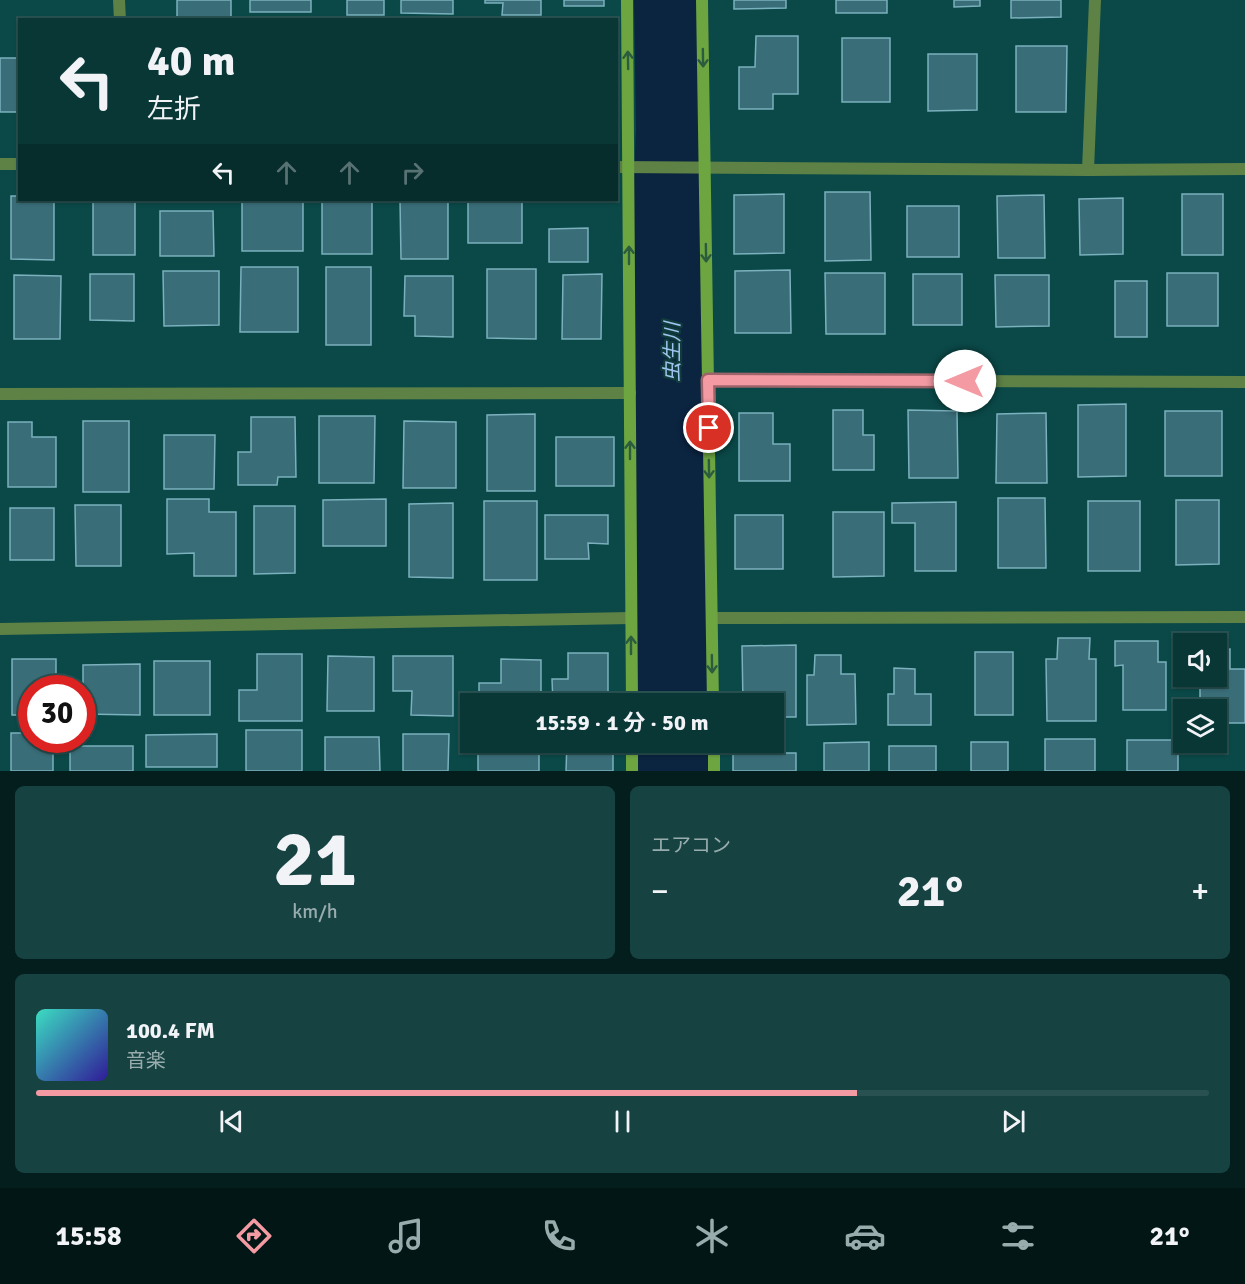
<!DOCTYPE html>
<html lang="ja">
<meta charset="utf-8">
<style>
body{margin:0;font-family:Signika,"Noto Sans JP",sans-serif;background:#164242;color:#f1f3f6;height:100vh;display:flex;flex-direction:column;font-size:22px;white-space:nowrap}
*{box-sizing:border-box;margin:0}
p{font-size:20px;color:#98acad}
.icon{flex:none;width:33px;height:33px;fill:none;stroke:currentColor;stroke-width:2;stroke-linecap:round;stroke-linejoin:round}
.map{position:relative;height:771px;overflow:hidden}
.sheet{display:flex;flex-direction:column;gap:15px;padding:15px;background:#041e1e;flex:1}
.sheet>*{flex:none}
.top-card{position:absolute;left:18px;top:18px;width:600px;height:183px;border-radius:0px;box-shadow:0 2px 4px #0004,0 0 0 2px #295151;background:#083736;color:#f1f3f6;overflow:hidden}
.fabs{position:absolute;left:1173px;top:633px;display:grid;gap:12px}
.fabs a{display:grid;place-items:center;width:54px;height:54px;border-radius:0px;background:#083736;box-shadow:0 2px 4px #0004,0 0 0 2px #295151;font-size:30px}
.speed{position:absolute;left:18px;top:675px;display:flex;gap:12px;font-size:30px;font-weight:700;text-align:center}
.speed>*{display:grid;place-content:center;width:78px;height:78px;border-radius:50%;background:#083736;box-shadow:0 2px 4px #0004,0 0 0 2px #295151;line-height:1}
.speed .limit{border:9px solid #d22;background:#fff;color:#111}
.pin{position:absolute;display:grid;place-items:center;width:51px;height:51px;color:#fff;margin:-26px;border:3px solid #fff;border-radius:50%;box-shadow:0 2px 6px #0007}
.me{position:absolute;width:66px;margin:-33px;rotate:270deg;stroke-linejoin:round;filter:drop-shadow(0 0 4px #0008)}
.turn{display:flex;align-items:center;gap:21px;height:126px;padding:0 30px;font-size:27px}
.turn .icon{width:78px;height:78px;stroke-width:2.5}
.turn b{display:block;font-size:42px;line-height:51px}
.lanes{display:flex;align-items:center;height:57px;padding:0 30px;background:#0003;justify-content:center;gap:30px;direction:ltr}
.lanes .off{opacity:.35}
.big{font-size:45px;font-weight:700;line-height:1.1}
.sheet .card{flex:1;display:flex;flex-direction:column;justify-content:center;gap:9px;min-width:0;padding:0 21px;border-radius:9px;background:#164242}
.sheet .dial{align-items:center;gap:0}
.dial b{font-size:78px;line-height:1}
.song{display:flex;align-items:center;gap:18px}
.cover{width:72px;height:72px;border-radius:9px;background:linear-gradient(135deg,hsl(170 70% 55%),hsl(250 70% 35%))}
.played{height:6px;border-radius:3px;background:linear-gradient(90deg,#f49aa3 70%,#295151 70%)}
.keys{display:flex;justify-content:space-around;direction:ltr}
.heat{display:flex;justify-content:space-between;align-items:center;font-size:33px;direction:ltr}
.sheet .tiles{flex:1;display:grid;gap:15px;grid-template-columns:1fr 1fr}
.card:last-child{grid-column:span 2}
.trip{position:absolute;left:460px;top:693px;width:324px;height:60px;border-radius:0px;background:#083736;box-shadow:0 2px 4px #0004,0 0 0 2px #295151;font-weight:700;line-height:60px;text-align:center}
.menu{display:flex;height:96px;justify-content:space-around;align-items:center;background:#031616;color:#98acad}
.menu .icon{width:42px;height:42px}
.menu .active{color:#f49aa3}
.menu b{font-size:27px;color:#f1f3f6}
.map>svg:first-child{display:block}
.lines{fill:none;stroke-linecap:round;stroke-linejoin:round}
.river{stroke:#0b2440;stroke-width:74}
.building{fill:#396d78;stroke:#7bb0bd;stroke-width:1.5}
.street{stroke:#5e8145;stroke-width:12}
.secondary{stroke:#6da541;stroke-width:12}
.oneway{stroke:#2c5c3e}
.route-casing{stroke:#9f646a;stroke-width:15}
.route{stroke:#f49aa3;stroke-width:10}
.labels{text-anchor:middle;stroke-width:4.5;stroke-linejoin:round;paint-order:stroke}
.water-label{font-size:20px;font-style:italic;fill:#a0c4f0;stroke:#103c3c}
</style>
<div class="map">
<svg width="1245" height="771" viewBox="0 0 1245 771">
<rect width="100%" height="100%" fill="#0a4948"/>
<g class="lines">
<g class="river">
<path d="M 671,0 L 673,130 L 671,176 L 672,704"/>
<path d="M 673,742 L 673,771"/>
</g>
</g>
<g class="building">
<rect x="177" y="0" width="54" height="19"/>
<rect x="250" y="0" width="61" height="12"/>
<rect x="347" y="0" width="37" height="15"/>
<path d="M 401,0 L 453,0 L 453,14 L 401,13 Z"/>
<path d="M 485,0 L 541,0 L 541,15 L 502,15 L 503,3 L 485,3 Z"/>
<rect x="564" y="0" width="40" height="6"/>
<path d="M 734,0 L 786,0 L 786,8 L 734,9 Z"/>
<rect x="836" y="0" width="51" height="13"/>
<path d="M 954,0 L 980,0 L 980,6 L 954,7 Z"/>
<path d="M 1011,0 L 1061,0 L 1061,17 L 1011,18 Z"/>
<path d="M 756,36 L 798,36 L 798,94 L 773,94 L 773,109 L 739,109 L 739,67 L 755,67 Z"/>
<rect x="842" y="38" width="48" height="64"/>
<path d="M 1016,46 L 1067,46 L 1066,112 L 1016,112 Z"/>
<path d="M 928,54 L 977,54 L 977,110 L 928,111 Z"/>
<rect x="0" y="58" width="20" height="54"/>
<path d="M 825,192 L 870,192 L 871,260 L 825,261 Z"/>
<path d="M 784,194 L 784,253 L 734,254 L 734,195 Z"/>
<rect x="1182" y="194" width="41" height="61"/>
<path d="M 1044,195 L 1045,258 L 998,258 L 997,196 Z"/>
<path d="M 11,196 L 20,196 L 20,200 L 54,200 L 54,260 L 11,259 Z"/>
<path d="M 1123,198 L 1123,254 L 1080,255 L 1079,199 Z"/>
<rect x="93" y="200" width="42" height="55"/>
<rect x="242" y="200" width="61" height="51"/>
<rect x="322" y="200" width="50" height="54"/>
<path d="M 400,200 L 448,200 L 448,259 L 401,259 Z"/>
<rect x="468" y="200" width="54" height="43"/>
<rect x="907" y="206" width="52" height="51"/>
<path d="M 160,211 L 213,211 L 214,256 L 160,256 Z"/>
<path d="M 588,228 L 588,262 L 549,262 L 549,229 Z"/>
<path d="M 241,267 L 298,267 L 298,332 L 240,332 Z"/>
<rect x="326" y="267" width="45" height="78"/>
<path d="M 487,269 L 536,269 L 536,339 L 487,338 Z"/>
<path d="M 790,270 L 791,333 L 735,333 L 735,271 Z"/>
<path d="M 163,271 L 219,271 L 219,325 L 164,326 Z"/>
<path d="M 825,273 L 885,273 L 885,334 L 826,334 Z"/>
<rect x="1167" y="273" width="51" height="53"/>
<path d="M 90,274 L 134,274 L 134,321 L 90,320 Z"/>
<path d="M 602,274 L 601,339 L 562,339 L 563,275 Z"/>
<rect x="913" y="274" width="49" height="51"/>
<path d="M 14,275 L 61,276 L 60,339 L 14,339 Z"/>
<path d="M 995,275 L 1049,275 L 1049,326 L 996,327 Z"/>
<path d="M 405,276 L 453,276 L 453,337 L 415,336 L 415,316 L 404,316 Z"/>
<rect x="1115" y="281" width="32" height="56"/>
<path d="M 1126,404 L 1126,476 L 1078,477 L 1078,405 Z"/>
<path d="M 833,410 L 863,410 L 863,435 L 874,435 L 874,470 L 833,470 Z"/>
<path d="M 908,410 L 957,411 L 958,478 L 909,478 Z"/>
<rect x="1165" y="411" width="57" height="65"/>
<path d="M 739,413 L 773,413 L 773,444 L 790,444 L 790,481 L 739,481 Z"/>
<path d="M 1046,413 L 1047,483 L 996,483 L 997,414 Z"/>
<path d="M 535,414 L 535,491 L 487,491 L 487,415 Z"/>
<path d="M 319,416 L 375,416 L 374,483 L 319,483 Z"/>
<path d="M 251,417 L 295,417 L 296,477 L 278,477 L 277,485 L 238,485 L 238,452 L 251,452 Z"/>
<rect x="83" y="421" width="46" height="71"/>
<path d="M 404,421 L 456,422 L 456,488 L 403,488 Z"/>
<path d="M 8,422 L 32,422 L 32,437 L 56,437 L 56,487 L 8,487 Z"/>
<path d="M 164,435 L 215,435 L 214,489 L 164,489 Z"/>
<rect x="556" y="437" width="58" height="49"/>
<path d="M 998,498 L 1045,498 L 1046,568 L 998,568 Z"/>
<path d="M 167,499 L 209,499 L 209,512 L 236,512 L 236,576 L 194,576 L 194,553 L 167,554 Z"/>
<path d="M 386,499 L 386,546 L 323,546 L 323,500 Z"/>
<path d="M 1176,500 L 1219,500 L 1219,564 L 1176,565 Z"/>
<rect x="484" y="501" width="53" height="79"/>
<rect x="1088" y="501" width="52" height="70"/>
<path d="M 956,502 L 956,571 L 915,571 L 915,523 L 892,523 L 892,503 Z"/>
<path d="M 453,503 L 453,578 L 409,577 L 409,504 Z"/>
<path d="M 75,505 L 121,505 L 121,566 L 76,566 Z"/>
<path d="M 254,506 L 295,506 L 295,573 L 254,574 Z"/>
<rect x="10" y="508" width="44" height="52"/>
<path d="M 833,512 L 884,512 L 884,576 L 833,577 Z"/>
<path d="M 545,515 L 608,515 L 608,544 L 588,543 L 589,559 L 545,559 Z"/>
<rect x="735" y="515" width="48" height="54"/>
<path d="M 1058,638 L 1090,638 L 1089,659 L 1096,659 L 1096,721 L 1047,721 L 1046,659 L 1057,659 Z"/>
<path d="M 1115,641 L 1158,641 L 1158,662 L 1166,662 L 1166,710 L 1123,710 L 1123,665 L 1115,666 Z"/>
<path d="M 796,645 L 796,717 L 774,717 L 774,704 L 743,704 L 742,646 Z"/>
<path d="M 1230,649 L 1230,669 L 1245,669 L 1245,723 L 1216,723 L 1216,710 L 1200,710 L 1200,679 L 1192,679 L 1192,676 L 1216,676 L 1216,650 Z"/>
<rect x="975" y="652" width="38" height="63"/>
<path d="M 568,653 L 608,653 L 608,704 L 553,704 L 552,679 L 568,679 Z"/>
<path d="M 257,654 L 302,654 L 302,721 L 239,721 L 239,690 L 257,690 Z"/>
<path d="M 815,655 L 841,655 L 841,674 L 855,674 L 856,724 L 807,725 L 807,675 L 814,675 Z"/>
<path d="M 328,656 L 374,657 L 374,711 L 327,711 Z"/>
<path d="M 393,656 L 453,656 L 453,716 L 411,715 L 412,691 L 393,691 Z"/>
<path d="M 12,659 L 56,659 L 56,688 L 32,688 L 32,715 L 12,715 Z"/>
<path d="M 501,659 L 541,660 L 541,704 L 479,704 L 479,683 L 501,683 Z"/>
<rect x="154" y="661" width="56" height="54"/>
<path d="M 140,664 L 140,715 L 83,714 L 83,665 Z"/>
<path d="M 894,668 L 915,669 L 915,694 L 931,694 L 931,725 L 888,725 L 888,694 L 894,694 Z"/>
<rect x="246" y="730" width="56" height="41"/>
<path d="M 11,733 L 32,733 L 32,740 L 53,740 L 53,771 L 11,771 Z"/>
<path d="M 217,734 L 217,767 L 146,767 L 146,735 Z"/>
<path d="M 403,734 L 449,734 L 448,771 L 403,771 Z"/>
<path d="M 325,737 L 379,737 L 380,771 L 325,771 Z"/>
<rect x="1045" y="739" width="50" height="32"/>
<rect x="1127" y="740" width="51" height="31"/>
<rect x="478" y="742" width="61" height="29"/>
<path d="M 567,742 L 613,742 L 613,771 L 566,771 Z"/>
<path d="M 869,742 L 869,771 L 824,771 L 824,743 Z"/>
<rect x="971" y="742" width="37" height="29"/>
<rect x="70" y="746" width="63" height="25"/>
<rect x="889" y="746" width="47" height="25"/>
<rect x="733" y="753" width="63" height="18"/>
</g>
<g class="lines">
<g class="street">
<path d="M 119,0 L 120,20"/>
<path d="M 1095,0 L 1088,170 L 1245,169"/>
<path d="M 0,164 L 20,164"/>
<path d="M 616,167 L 1088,170"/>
<path d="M 708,380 L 1245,382"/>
<path d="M 0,394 L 630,393"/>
<path d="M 712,618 L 1245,617"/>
<path d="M 0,629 L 631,618"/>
</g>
<g class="secondary">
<path d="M 627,0 L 632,704"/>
<path d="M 702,0 L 713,704"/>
<path d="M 632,742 L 632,771"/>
<path d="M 714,742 L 714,771"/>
</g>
</g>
<defs><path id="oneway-shaft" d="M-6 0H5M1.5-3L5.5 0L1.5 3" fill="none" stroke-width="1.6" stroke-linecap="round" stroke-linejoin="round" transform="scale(1.5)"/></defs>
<g class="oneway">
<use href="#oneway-shaft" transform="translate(703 58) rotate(89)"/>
<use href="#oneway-shaft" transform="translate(628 60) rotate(-91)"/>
<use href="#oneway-shaft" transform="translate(706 253) rotate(89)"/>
<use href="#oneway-shaft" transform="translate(629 255) rotate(-90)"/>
<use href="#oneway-shaft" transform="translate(630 450) rotate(-90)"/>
<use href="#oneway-shaft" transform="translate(709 469) rotate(89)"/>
<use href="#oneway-shaft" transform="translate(631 645) rotate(-90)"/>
<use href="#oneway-shaft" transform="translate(712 664) rotate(89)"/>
</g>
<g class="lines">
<g class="route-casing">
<path id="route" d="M 709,428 L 708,380 L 965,381"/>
</g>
<use href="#route" class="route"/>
</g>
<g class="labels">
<g class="water-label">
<text transform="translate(672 352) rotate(-90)" y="7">虫生川</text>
</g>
</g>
</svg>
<div class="fabs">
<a><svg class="icon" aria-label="sound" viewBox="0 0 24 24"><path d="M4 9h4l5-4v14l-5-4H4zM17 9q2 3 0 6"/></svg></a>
<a><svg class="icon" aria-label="layers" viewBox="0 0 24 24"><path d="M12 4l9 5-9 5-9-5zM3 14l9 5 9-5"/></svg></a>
</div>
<div class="speed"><div class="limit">30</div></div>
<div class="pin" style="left:709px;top:428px;background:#d93025"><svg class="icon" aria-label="arrive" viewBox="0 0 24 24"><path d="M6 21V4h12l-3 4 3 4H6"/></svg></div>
<svg class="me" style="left:965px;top:381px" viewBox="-20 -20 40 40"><circle r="19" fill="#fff"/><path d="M0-13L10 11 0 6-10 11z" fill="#f49aa3"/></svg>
<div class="trip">15:59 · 1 分 · 50 m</div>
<div class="top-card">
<div class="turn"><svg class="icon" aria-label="left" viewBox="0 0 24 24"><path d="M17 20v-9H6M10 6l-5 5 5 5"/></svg><div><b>40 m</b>左折</div></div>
<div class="lanes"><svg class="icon" aria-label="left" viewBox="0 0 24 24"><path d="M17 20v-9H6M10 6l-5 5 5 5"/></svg><svg class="icon off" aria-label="ahead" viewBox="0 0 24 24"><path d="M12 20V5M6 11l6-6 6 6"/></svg><svg class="icon off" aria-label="ahead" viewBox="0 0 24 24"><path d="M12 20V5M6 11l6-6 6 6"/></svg><svg class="icon off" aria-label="right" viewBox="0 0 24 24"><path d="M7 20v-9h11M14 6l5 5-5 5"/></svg></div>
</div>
</div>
<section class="sheet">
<div class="tiles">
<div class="card dial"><b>21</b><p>km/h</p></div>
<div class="card"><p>エアコン</p>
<div class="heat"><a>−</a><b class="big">21°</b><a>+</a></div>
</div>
<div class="card">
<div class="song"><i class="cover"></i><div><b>100.4 FM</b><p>音楽</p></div></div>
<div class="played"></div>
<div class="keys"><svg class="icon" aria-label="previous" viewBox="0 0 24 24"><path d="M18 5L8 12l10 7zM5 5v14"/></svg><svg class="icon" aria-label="pause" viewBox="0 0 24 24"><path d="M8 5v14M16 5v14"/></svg><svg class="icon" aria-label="next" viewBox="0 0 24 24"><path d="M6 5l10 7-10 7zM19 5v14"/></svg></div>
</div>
</div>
</section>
<nav class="menu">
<b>15:58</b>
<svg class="icon active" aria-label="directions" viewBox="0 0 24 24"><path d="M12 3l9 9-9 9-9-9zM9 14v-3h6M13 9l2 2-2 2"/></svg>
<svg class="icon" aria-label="music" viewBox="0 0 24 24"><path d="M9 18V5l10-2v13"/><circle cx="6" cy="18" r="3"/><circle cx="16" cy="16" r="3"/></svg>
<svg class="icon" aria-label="phone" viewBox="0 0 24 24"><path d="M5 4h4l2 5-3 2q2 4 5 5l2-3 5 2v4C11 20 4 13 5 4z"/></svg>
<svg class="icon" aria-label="climate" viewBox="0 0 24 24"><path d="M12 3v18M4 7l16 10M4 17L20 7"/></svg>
<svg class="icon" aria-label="car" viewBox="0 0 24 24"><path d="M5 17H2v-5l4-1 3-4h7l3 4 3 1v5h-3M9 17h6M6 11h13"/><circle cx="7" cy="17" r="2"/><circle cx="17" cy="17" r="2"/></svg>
<svg class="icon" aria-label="filters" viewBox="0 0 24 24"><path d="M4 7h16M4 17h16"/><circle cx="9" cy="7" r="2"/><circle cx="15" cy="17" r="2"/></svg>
<b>21°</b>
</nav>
